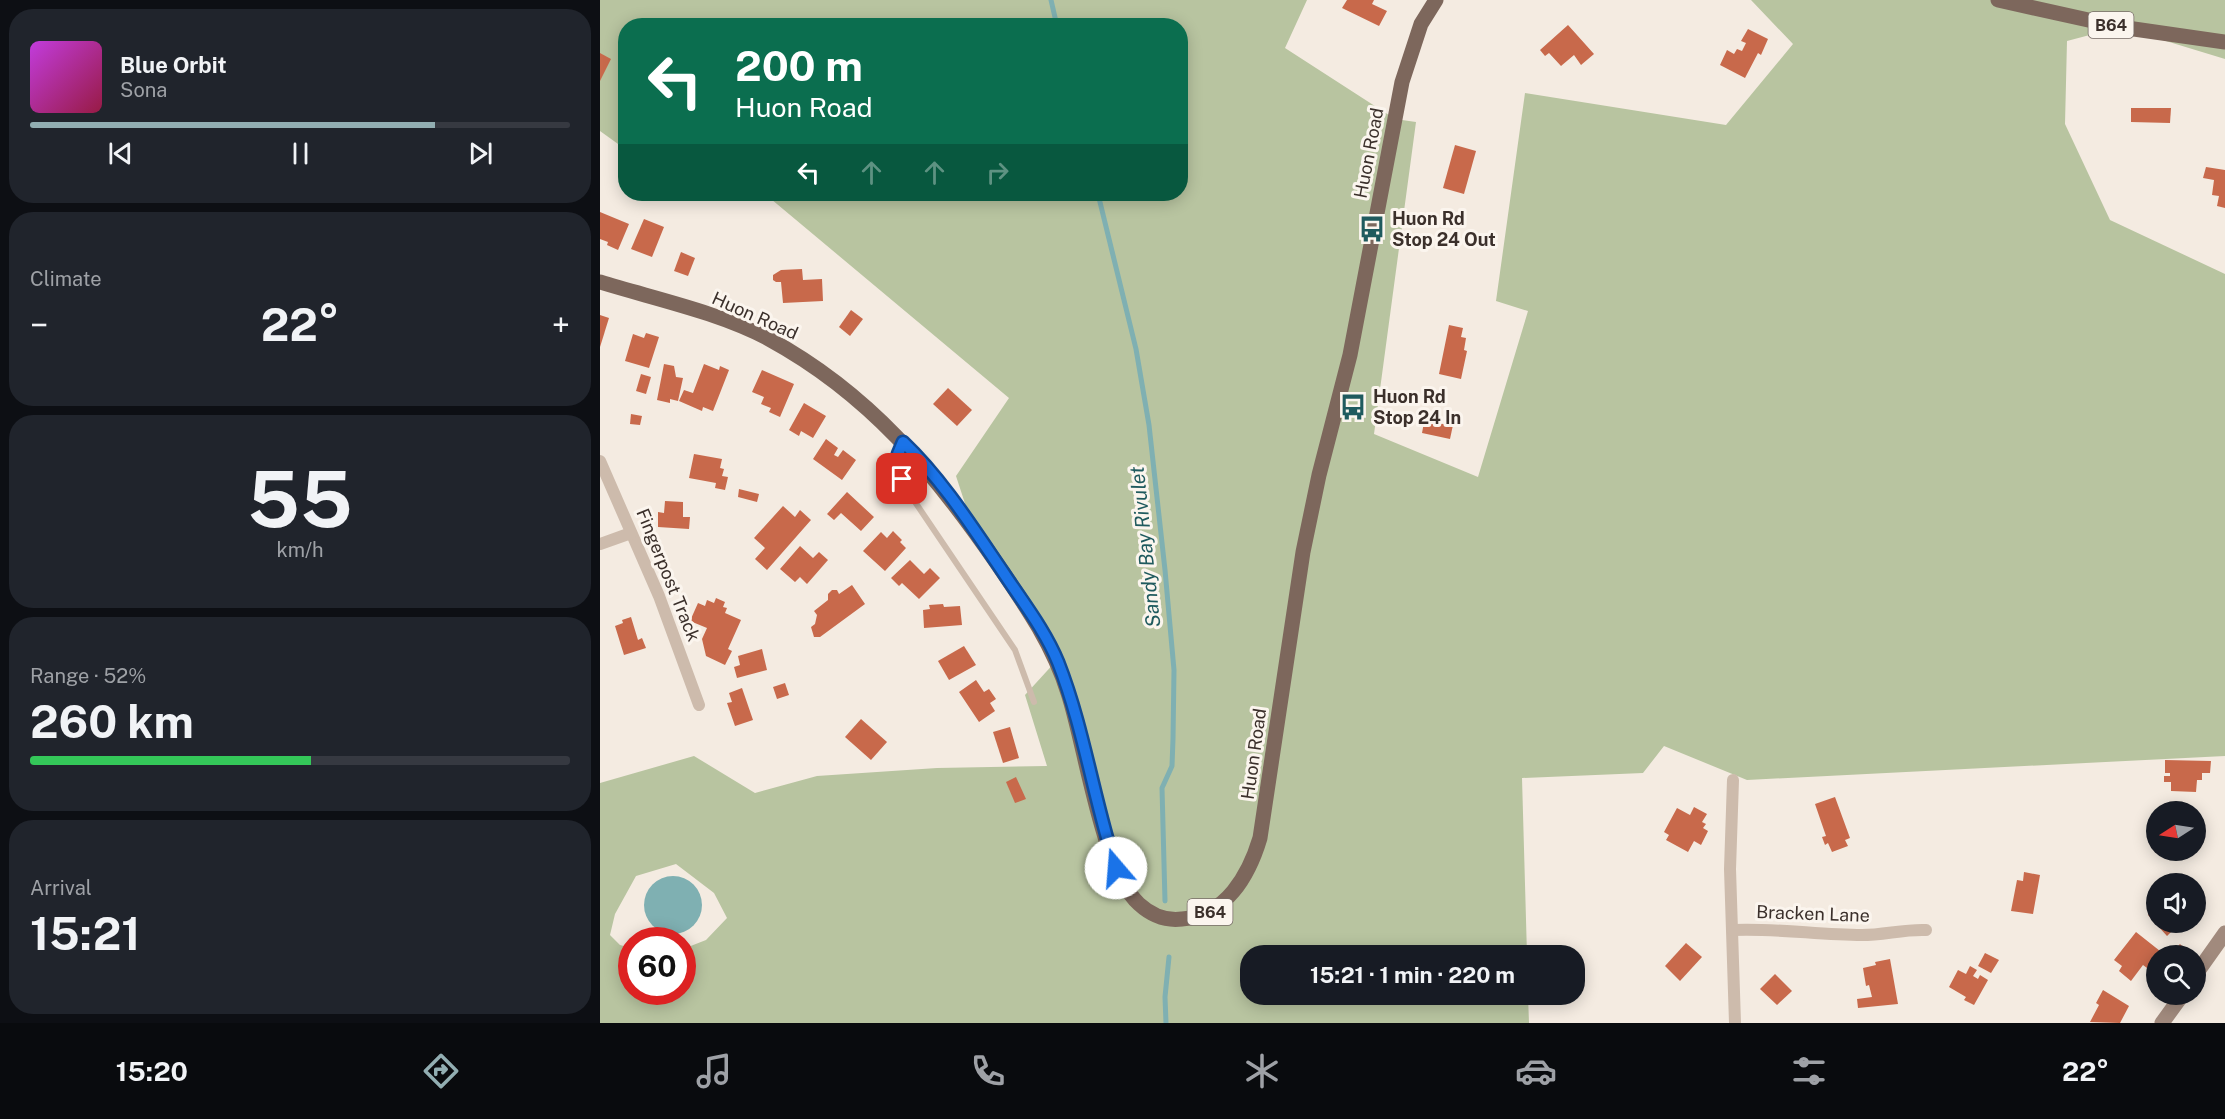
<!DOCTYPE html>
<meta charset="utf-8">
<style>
body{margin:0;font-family:"Public Sans",sans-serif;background:#20242c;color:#f1f3f6;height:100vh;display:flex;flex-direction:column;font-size:22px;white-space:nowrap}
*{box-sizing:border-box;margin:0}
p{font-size:20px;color:#9ea1a6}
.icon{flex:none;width:33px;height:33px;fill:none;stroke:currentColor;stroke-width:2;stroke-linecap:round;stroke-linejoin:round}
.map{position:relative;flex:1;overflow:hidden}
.side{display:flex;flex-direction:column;gap:9px;padding:9px;background:#0d0f14;width:600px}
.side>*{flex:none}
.guide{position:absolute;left:18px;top:18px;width:570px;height:183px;border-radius:24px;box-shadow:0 3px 15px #0003;background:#0b6e4f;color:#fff;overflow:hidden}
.needle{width:39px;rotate:258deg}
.tools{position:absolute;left:1546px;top:801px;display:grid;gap:12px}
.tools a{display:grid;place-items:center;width:60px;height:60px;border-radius:50%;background:#171b24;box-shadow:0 3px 15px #0003;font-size:30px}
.speed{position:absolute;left:18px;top:927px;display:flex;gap:12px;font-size:30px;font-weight:700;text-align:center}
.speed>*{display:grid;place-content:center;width:78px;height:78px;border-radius:50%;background:#171b24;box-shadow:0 3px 15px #0003;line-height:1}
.speed .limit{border:9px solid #d22;background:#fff;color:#111}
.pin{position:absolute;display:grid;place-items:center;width:51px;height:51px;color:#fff;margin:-26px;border-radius:12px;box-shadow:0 3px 9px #0006}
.me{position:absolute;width:66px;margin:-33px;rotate:342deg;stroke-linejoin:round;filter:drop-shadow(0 0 4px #0008)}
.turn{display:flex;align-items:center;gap:21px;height:126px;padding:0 18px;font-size:27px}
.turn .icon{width:78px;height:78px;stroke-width:2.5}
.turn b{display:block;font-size:42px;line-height:51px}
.lanes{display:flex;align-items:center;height:57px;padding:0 18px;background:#0003;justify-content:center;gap:30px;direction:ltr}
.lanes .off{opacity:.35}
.big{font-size:45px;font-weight:700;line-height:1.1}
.side .tile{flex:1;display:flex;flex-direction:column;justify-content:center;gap:9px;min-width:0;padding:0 21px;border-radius:24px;background:#20242c}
.side .dial{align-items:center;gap:0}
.dial b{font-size:78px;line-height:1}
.song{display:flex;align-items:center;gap:18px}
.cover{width:72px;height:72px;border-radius:9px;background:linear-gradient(135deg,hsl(290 70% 55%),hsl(340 70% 35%))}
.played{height:6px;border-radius:3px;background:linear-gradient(90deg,#92aeb2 75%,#363941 75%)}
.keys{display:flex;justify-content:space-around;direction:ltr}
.heat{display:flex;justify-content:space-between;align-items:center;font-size:33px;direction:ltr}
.charge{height:9px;border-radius:4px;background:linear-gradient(90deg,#34c759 52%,#363941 0)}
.trip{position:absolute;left:640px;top:945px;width:345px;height:60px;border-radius:24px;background:#171b24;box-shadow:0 3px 15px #0003;font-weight:700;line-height:60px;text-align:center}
.tabs{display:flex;height:96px;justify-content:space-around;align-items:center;background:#090b0e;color:#9ea1a6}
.tabs .icon{width:42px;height:42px}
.tabs .current{color:#92aeb2}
.tabs b{font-size:27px;color:#f1f3f6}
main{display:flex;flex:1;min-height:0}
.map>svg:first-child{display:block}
.green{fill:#b8c4a0;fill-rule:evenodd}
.water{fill:#7fb0b2}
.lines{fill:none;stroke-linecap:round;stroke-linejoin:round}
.stream{stroke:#7fb0b2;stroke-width:5}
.building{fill:#c8694b}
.lane{stroke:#cdbbac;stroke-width:6}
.street{stroke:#cdbbac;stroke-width:12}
.secondary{stroke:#a18a7d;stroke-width:15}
.primary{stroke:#7d675c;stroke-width:15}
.route-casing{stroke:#114b97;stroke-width:15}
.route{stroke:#1a73e8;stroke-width:10}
.labels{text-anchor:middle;stroke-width:6;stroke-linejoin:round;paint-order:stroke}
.shield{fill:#fbf5ee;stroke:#756b66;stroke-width:1.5}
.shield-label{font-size:16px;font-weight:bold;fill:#3b302b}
.street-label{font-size:18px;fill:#3b302b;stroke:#fbf5ee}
.poi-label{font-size:18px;font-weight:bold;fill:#3b302b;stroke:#fbf5ee;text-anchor:start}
.water-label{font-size:20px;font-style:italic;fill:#1f5a5e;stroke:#fbf5ee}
</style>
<main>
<section class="side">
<div class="tile">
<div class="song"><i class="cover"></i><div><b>Blue Orbit</b><p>Sona</p></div></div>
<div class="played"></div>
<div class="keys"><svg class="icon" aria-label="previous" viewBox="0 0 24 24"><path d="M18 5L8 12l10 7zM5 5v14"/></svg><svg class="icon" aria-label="pause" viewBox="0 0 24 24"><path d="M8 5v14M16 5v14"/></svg><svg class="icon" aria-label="next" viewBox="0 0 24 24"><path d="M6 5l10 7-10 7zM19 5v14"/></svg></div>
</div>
<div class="tile"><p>Climate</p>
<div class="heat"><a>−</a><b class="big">22°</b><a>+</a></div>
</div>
<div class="tile dial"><b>55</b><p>km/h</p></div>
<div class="tile"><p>Range · 52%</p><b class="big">260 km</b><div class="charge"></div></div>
<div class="tile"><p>Arrival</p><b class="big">15:21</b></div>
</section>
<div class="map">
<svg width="1625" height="1023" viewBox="0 0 1625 1023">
<rect width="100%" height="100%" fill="#f4ebe1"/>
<path class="green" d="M 0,0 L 707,0 L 685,48 L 795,119 L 816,122 L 774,434 L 878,477 L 928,311 L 896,301 L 925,93 L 1126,125 L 1193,44 L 1151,0 L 1625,0 L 1625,59 L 1520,27 L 1467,41 L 1465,124 L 1510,220 L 1625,274 L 1625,756 L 1147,780 L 1064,746 L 1043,773 L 922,778 L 927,955 L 651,956 L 651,994 L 928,995 L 929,1023 L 0,1023 L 0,783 L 94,756 L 155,793 L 217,776 L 337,768 L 447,766 L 425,695 L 457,660 L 374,531 L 356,476 L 409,398 L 165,194 L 580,194 L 580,26 L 26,26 L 25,149 L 0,131 ZM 76,864 L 114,893 L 127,918 L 106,940 L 83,949 L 82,992 L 32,992 L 31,948 L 20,945 L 10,935 L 15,914 L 36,876 Z"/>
<circle class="water" cx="73" cy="905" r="29"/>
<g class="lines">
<g class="stream">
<path d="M 451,0 L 457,26"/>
<path d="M 498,194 L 536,349 L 549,425 L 565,570 L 574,670 L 573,739 L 572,766 L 562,788 L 565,901"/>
<path d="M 566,1023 L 565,997 L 569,957"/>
</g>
</g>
<g class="building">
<path d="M 747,0 L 774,0 L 772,4 L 787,11 L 779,26 L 742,8 Z"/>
<path d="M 968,25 L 994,54 L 981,65 L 974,55 L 961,66 L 949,53 L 945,56 L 940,50 Z"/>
<path d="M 1148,29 L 1168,39 L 1161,55 L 1158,53 L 1145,78 L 1120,65 L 1127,50 L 1134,54 L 1137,49 L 1142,51 L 1146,43 L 1141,41 Z"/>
<path d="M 0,53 L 11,59 L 0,81 Z"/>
<path d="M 1531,108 L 1571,108 L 1570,123 L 1531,122 Z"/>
<path d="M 855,145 L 876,151 L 864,194 L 843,188 Z"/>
<path d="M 1606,167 L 1625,170 L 1625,208 L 1617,206 L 1619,196 L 1612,195 L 1614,180 L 1603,178 Z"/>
<path d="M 0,212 L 29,224 L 18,250 L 7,245 L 8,242 L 0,239 Z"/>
<path d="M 44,219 L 64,227 L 52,257 L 31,249 Z"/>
<path d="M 81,252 L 95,258 L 88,276 L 74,271 Z"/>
<path d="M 202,269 L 203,280 L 222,279 L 223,301 L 183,303 L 181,282 L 176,282 L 173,280 L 173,275 L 181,270 Z"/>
<path d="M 251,310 L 263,319 L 250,336 L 239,327 Z"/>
<path d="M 0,315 L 9,318 L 0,347 Z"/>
<path d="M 849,325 L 863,328 L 861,337 L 866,338 L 864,350 L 867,351 L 861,379 L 839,374 Z"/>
<path d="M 46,333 L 59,337 L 49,368 L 25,361 L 33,334 L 44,338 Z"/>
<path d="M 64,364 L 74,366 L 76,377 L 83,378 L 78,401 L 70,399 L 70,403 L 57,400 Z"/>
<path d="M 104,364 L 119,370 L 120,366 L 129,370 L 113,411 L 103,407 L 102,411 L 79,401 L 84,390 L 93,393 Z"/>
<path d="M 162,370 L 194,384 L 180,417 L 169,412 L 171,408 L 161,404 L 164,397 L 152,392 Z"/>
<path d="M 41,374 L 51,377 L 46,394 L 36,391 Z"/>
<path d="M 348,388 L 372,410 L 357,426 L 333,404 Z"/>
<path d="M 204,403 L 226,416 L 213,438 L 201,431 L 199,436 L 189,430 Z"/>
<path d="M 31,414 L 42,416 L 40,425 L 30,424 Z"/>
<path d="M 824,422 L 853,425 L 850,439 L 822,433 Z"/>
<path d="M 226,439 L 238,448 L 234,455 L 238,457 L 243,450 L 256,460 L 242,480 L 213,459 Z"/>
<path d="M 94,454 L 122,459 L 120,468 L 124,469 L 122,476 L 128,477 L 125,490 L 115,488 L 116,483 L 89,478 Z"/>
<path d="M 139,489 L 159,494 L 157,502 L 138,497 Z"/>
<path d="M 247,492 L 274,517 L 261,531 L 241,513 L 234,520 L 227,514 Z"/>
<path d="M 65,501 L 83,502 L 83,517 L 90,517 L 89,529 L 58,527 L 58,512 L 64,513 Z"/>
<path d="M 183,506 L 195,517 L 200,510 L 211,520 L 167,570 L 155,559 L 165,548 L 154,538 Z"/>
<path d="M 293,531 L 302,540 L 300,542 L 306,548 L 285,571 L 263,551 L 281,532 L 287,538 Z"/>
<path d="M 200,546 L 213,558 L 219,552 L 228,560 L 207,584 L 200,577 L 195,582 L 180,569 Z"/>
<path d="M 310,560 L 324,574 L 330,568 L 340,578 L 319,599 L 302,583 L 299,586 L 291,578 Z"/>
<path d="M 252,585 L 265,604 L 220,637 L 214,637 L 211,627 L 215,624 L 217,615 L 214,611 L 228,600 L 228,594 L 232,590 L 237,590 L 239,594 Z"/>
<path d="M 116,598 L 125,602 L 123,607 L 127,608 L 125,613 L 141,620 L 128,649 L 132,651 L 125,665 L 106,656 L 102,639 L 107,628 L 90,621 L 98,603 L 105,606 L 107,600 L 114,603 Z"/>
<path d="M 343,604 L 344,607 L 360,606 L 362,625 L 324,628 L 323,610 L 330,609 L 329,605 Z"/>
<path d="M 31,617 L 38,640 L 42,638 L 46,648 L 24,655 L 15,626 L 23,623 L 22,620 Z"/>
<path d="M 364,646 L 376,665 L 349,680 L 338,661 Z"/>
<path d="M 162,649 L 167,670 L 137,678 L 134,667 L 140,665 L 138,656 Z"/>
<path d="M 376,680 L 384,692 L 389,689 L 396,699 L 390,703 L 395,711 L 379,722 L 359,692 Z"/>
<path d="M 185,683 L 189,695 L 177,699 L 173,687 Z"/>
<path d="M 142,688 L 153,720 L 135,726 L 127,703 L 132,702 L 129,693 Z"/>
<path d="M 261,719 L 287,742 L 271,760 L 245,737 Z"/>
<path d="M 410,727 L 419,758 L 403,763 L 393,732 Z"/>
<path d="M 1565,760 L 1611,761 L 1610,773 L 1602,773 L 1602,780 L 1597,780 L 1596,792 L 1571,791 L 1571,782 L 1564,782 L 1564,776 L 1570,776 L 1570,773 L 1565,773 Z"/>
<path d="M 416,777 L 426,799 L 415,803 L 406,782 Z"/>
<path d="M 1235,797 L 1250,838 L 1245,840 L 1248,846 L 1232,852 L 1228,843 L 1225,845 L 1222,837 L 1226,836 L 1215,804 Z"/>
<path d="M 1094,807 L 1107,814 L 1102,822 L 1106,824 L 1103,828 L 1108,831 L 1101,845 L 1094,841 L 1088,852 L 1066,840 L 1069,835 L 1064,832 L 1077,808 L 1090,815 Z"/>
<path d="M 1424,872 L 1440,875 L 1433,914 L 1411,911 L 1417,880 L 1423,881 Z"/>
<path d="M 1557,899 L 1557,922 L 1582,922 L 1580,924 L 1582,926 L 1575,932 L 1573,930 L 1567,936 L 1548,915 L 1554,909 L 1551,905 Z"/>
<path d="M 1536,932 L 1560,951 L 1547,968 L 1543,965 L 1531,981 L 1519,971 L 1522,966 L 1514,960 Z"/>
<path d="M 1086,943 L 1102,957 L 1080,981 L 1065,966 Z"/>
<path d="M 1580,944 L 1589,953 L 1587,956 L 1569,956 Z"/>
<path d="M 1385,953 L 1399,960 L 1391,973 L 1378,966 Z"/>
<path d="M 1290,959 L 1298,1004 L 1258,1008 L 1257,999 L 1272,997 L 1269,985 L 1266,986 L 1263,968 L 1276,965 L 1275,962 Z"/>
<path d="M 1370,966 L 1377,970 L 1373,976 L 1378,979 L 1380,975 L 1388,980 L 1374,1005 L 1364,1000 L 1366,997 L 1349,987 L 1358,970 L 1366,974 Z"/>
<path d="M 1175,974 L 1192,991 L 1177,1005 L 1160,989 Z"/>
<path d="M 1503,990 L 1529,1006 L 1520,1023 L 1490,1022 L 1499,1005 L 1496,1003 Z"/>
</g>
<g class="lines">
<path class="lane" d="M 301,445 C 294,463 303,480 311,496 L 415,650 L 434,702"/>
<g class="street">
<path d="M 0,461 L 59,596 L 99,705"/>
<path d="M 0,544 L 31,533"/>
<path d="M 1133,780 L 1130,869 L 1135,1023"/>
<path d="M 1133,930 C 1176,928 1219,935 1262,935 C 1284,935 1304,929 1326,930"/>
</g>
<g class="secondary">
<path d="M 1596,974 L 1625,933"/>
<path d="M 1562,1023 L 1583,994"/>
</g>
<g class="primary">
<path d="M 1398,0 L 1520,27 L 1625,42"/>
<path d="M 0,282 C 55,299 118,312 169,339 C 270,394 334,472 398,565 C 426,606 453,645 468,693 C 485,744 502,871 539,904 C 551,915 566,921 582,919 C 626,916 649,875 660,838 L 703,552 L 719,475 L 750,355 L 802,82 L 821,24 L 836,0"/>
</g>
</g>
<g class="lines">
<g class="route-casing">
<path id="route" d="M 302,479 L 298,454 L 303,442 C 342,479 373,528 403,572 C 422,601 445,630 458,662 C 484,728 494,801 516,868"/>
</g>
<use href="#route" class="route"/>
</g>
<defs>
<g id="bus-bare" transform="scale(2.07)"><path d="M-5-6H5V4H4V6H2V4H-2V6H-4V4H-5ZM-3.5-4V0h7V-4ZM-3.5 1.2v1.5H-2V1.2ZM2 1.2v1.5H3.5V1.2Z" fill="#1f5a5e" stroke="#fbf5ee" stroke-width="2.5" paint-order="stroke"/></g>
</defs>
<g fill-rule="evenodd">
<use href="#bus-bare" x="772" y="229"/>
<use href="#bus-bare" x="753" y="407"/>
</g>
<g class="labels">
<g class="shield">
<rect x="1488.5" y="12" width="45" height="26" rx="4.5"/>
<rect x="587.5" y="899" width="45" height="26" rx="4.5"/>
</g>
<g class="shield-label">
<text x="1511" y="31">B64</text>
<text x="610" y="918">B64</text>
</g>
<g class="street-label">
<text transform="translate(769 153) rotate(-79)" y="6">Huon Road</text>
<text transform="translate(155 316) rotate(24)" y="6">Huon Road</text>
<text transform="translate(68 575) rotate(68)" y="6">Fingerpost Track</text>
<text transform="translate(654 754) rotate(-82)" y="6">Huon Road</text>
<text transform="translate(1213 914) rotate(2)" y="6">Bracken Lane</text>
</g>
<g class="poi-label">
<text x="792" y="225">Huon Rd<tspan x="792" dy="21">Stop 24 Out</tspan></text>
<text x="773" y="403">Huon Rd<tspan x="773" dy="21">Stop 24 In</tspan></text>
</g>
<g class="water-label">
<text transform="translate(545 547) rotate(-96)" y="7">Sandy Bay Rivulet</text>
</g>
</g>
</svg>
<div class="tools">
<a><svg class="needle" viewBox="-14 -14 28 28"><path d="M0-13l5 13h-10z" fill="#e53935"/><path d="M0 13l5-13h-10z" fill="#9ea1a6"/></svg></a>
<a><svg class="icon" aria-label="sound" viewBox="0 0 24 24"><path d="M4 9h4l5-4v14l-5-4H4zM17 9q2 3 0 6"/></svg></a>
<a><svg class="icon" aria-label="search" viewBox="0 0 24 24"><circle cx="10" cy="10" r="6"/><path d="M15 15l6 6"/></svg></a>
</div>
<div class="speed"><div class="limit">60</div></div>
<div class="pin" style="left:302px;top:479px;background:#d93025"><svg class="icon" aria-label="arrive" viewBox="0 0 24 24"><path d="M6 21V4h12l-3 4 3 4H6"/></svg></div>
<svg class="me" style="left:516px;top:868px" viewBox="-20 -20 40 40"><circle r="19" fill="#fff"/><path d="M0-13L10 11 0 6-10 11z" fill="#1a73e8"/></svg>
<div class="trip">15:21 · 1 min · 220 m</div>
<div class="guide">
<div class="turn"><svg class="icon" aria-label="left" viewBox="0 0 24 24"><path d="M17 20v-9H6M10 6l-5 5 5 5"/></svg><div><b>200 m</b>Huon Road</div></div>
<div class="lanes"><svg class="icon" aria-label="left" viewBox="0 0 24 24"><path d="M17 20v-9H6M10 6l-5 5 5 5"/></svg><svg class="icon off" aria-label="ahead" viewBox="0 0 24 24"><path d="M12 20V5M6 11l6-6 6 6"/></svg><svg class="icon off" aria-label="ahead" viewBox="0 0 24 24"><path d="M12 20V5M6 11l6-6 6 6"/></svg><svg class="icon off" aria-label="right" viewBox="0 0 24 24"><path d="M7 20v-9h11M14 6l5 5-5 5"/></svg></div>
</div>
</div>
</main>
<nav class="tabs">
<b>15:20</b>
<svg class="icon current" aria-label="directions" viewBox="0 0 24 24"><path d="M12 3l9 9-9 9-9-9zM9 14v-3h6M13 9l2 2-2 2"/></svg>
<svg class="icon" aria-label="music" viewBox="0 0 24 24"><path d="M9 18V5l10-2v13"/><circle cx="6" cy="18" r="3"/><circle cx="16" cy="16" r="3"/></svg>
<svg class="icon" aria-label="phone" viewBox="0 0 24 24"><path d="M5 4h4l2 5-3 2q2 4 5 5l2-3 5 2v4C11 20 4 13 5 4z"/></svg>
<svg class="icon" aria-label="climate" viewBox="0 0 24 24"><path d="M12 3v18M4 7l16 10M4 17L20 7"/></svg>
<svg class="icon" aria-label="car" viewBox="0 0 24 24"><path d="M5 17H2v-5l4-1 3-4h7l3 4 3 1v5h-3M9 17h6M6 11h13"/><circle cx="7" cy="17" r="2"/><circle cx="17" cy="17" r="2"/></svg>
<svg class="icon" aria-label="filters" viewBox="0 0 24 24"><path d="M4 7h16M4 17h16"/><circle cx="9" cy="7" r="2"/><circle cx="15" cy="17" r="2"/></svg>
<b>22°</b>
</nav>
